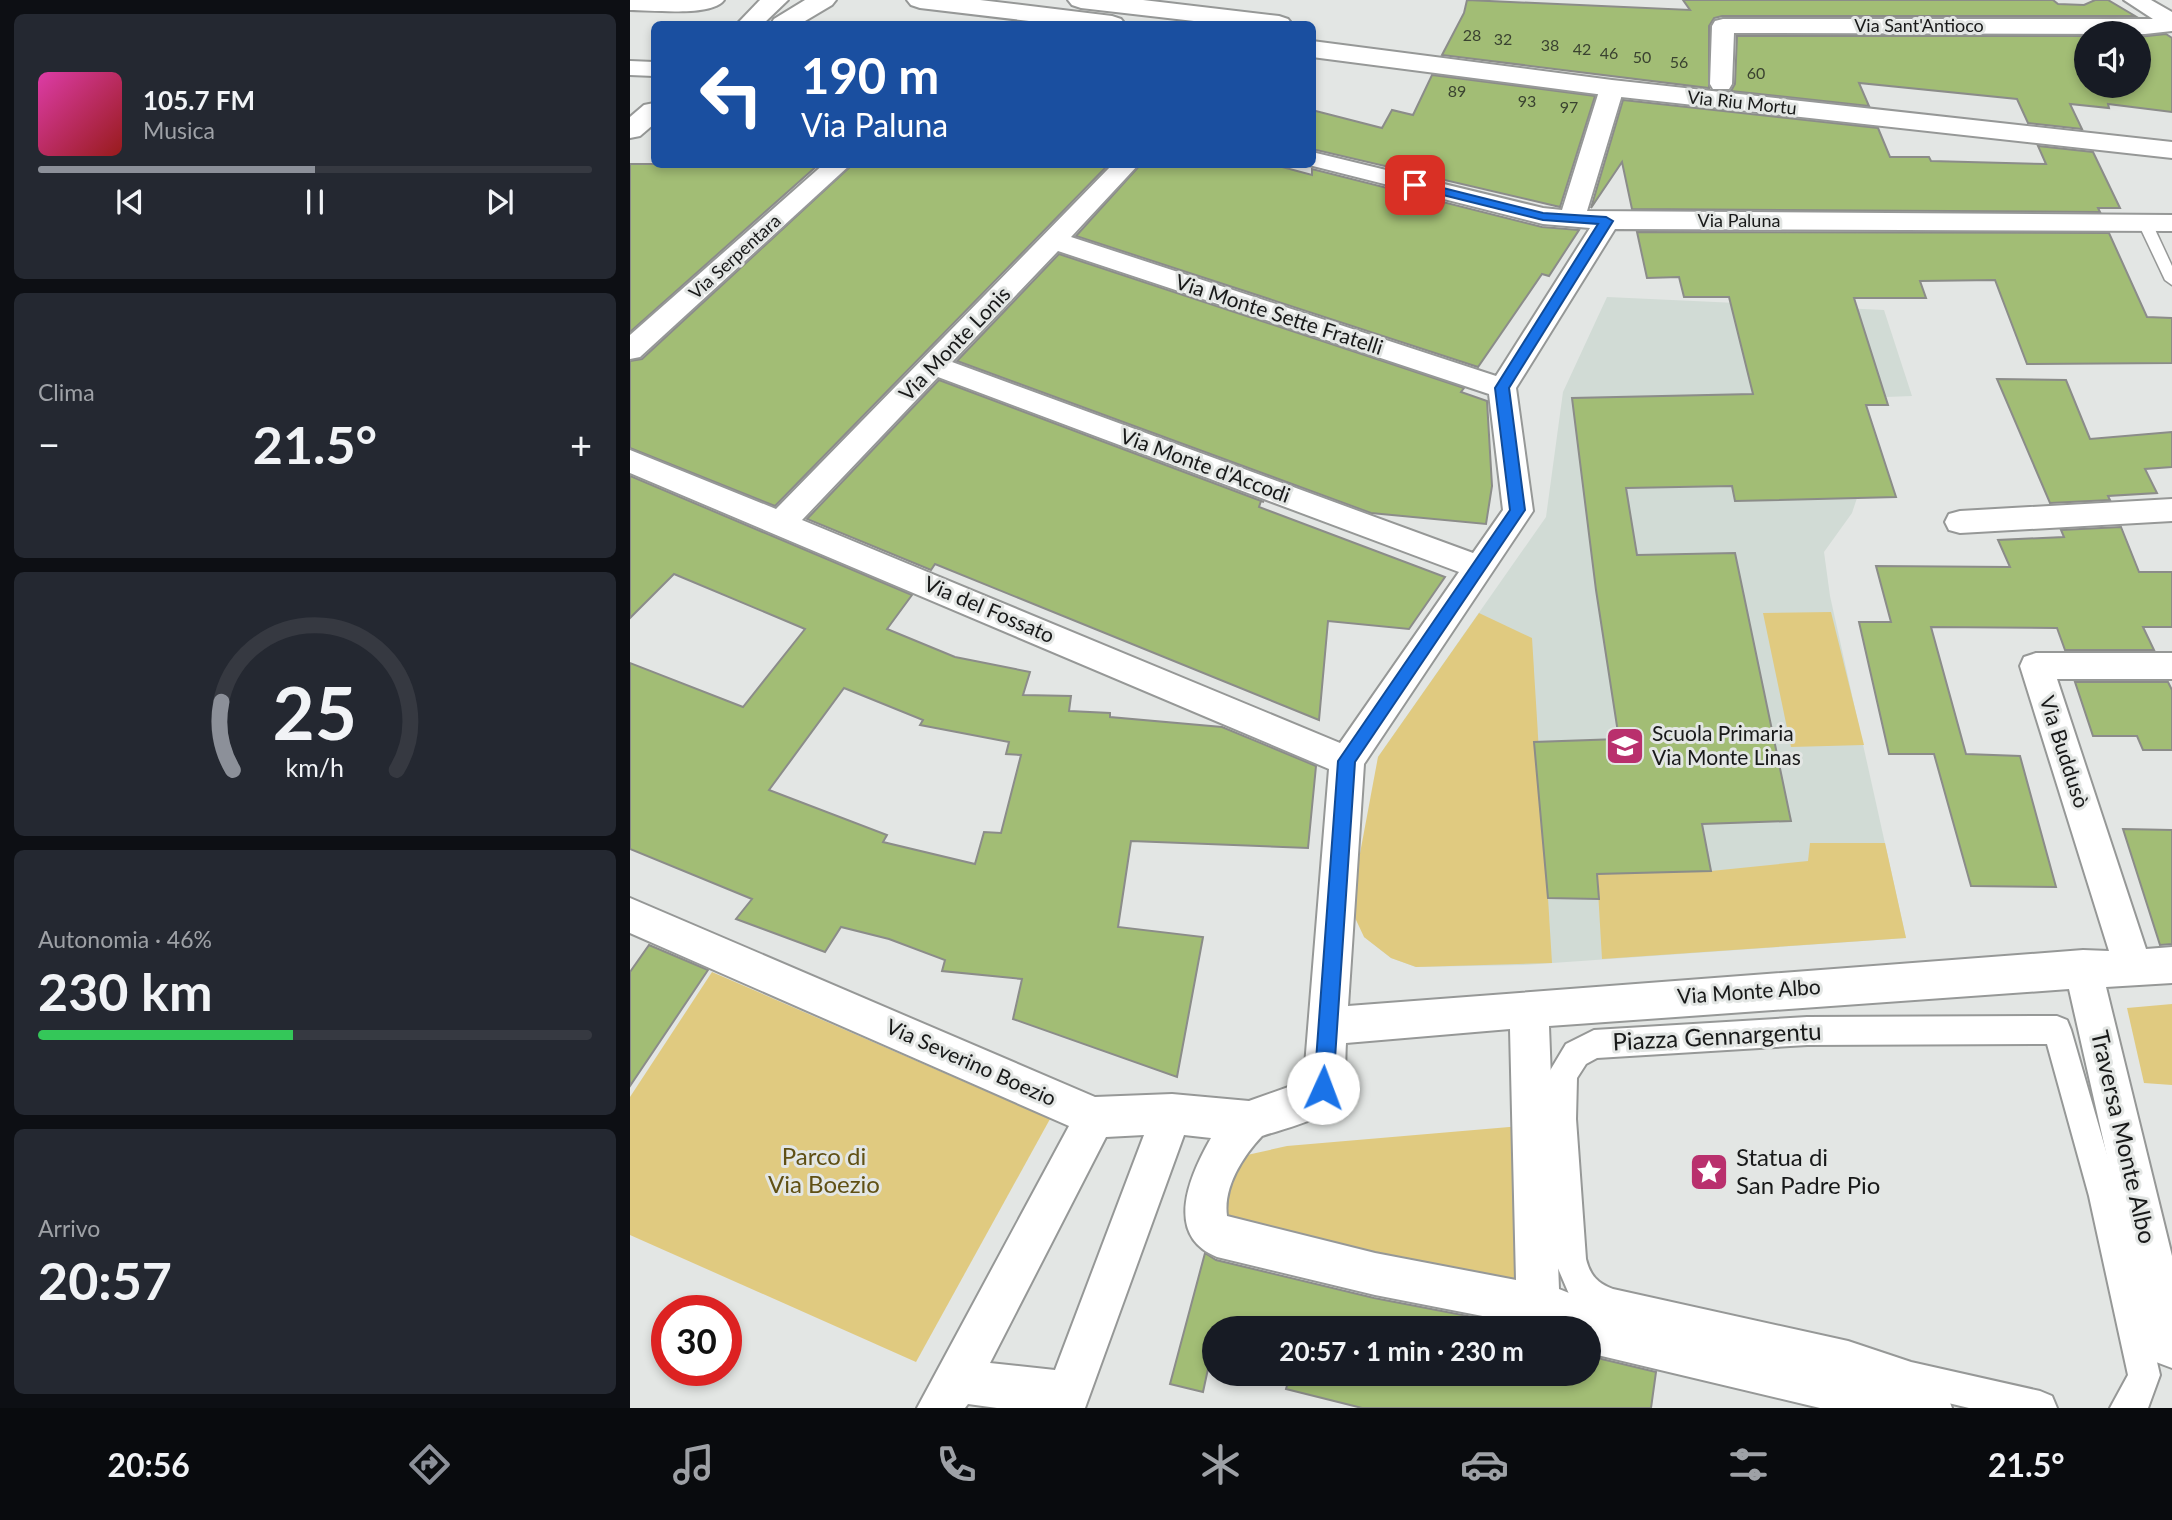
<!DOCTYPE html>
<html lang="it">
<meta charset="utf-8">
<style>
body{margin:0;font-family:Lato,sans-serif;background:#242831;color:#f1f3f6;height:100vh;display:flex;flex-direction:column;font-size:26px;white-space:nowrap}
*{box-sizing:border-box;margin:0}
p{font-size:23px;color:#9ea1a6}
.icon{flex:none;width:38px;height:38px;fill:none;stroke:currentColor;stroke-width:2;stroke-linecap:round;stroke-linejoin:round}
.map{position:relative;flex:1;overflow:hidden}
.sheet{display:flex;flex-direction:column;gap:14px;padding:14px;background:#0d0f14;width:630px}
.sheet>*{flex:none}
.top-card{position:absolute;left:21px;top:21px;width:665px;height:147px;border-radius:10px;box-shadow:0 4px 10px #0003;background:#1a4fa0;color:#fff;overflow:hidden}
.fabs{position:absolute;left:1444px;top:21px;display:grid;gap:14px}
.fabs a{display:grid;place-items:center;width:77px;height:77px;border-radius:50%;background:#171b24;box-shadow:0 4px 10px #0003;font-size:35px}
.speed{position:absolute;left:21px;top:1295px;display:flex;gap:14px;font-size:35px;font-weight:700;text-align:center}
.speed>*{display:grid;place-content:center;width:91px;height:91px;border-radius:50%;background:#171b24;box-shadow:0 4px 10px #0003;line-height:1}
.speed .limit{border:10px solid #d22;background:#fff;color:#111}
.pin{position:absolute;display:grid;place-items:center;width:60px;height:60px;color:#fff;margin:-30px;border-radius:14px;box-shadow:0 4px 10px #0006}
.me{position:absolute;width:77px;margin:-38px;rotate:2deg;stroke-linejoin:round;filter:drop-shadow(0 0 5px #0008)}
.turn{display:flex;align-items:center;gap:24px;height:147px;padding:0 35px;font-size:32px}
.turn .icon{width:91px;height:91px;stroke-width:2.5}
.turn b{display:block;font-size:49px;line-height:60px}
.big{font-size:52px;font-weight:700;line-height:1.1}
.sheet .tile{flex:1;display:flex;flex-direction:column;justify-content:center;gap:10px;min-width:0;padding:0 24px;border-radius:10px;background:#242831}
.sheet .dial{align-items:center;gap:0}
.dial svg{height:182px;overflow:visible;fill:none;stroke:#363941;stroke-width:7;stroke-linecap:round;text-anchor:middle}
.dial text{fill:#f1f3f6;stroke:none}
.song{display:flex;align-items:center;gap:21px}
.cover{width:84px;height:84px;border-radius:10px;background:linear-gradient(135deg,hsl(320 70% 55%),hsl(0 70% 35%))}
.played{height:7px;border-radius:4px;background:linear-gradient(90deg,#8c9099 50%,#363941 50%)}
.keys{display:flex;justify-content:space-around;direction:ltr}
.heat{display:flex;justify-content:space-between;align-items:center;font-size:38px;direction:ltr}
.charge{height:10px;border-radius:5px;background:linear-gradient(90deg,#34c759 46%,#363941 0)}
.trip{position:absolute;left:572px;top:1316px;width:399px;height:70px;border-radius:35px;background:#171b24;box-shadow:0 4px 10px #0003;font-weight:700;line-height:70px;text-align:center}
.tab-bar{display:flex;height:112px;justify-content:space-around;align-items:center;background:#090b0e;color:#9ea1a6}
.tab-bar .icon{width:49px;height:49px}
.tab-bar .on{color:#8c9099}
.tab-bar b{font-size:32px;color:#f1f3f6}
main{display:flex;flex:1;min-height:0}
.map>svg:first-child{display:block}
.built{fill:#d1dbd5}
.green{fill:#e0ca80}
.building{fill:#a2bd75;stroke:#8b8c89;stroke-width:2;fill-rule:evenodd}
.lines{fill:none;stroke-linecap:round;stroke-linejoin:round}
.service-casing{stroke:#969897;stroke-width:3}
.pedestrian-casing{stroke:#969897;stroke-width:4}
.minor-casing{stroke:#969897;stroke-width:4}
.tertiary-casing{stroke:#969897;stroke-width:4}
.secondary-casing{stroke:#969897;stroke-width:4}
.service{fill:#fff;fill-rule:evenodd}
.pedestrian{fill:#fff;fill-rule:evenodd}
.minor{fill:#fff;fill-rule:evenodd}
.tertiary{fill:#fff;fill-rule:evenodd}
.secondary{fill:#fff;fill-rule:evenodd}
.route{fill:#1a73e8;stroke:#114b97;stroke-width:2}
.labels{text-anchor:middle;stroke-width:6;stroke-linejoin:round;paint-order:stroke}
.far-number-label{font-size:16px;fill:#3a4230}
.far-street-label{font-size:18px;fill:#181919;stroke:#e3e6e4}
.street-label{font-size:21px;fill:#181919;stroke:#e3e6e4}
.poi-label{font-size:21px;fill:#181919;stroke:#e3e6e4;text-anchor:start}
.near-street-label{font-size:24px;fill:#181919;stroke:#e3e6e4}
.near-park-label{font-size:24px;fill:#605014;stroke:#e3e6e4}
.near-poi-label{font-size:24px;fill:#181919;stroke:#e3e6e4;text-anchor:start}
</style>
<main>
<section class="sheet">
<div class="tile">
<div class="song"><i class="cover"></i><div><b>105.7 FM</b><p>Musica</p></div></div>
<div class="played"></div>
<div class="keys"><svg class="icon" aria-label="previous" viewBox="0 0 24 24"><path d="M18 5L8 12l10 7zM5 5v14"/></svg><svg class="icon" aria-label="pause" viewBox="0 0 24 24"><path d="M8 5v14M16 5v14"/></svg><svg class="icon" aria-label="next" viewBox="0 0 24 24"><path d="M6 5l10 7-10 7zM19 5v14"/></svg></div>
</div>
<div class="tile"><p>Clima</p>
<div class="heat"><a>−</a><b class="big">21.5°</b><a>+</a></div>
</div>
<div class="tile dial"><svg viewBox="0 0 100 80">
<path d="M14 69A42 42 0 1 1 86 69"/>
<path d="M14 69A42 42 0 0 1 9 39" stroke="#8c9099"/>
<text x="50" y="56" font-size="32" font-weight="700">25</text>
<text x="50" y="72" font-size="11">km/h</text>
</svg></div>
<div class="tile"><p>Autonomia · 46%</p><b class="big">230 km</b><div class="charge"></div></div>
<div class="tile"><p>Arrivo</p><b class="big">20:57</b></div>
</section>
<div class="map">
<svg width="1542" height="1408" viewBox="0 0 1542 1408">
<rect width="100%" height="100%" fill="#e3e6e4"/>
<path class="built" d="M 977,297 L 1254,310 L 1282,396 L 1256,397 L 1258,405 L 1223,405 L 1227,417 L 1240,417 L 1266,497 L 1227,498 L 1222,513 L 1194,552 L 1200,596 L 1276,938 L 893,965 L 786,967 L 761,958 L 734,937 L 748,757 L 916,517 L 933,392 Z"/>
<g class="green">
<path d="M 1201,612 L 1234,745 L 1161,747 L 1133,613 Z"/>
<path d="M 849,613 L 902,638 L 922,963 L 786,967 L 761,958 L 734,937 L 720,907 L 748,757 Z"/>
<path d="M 1180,843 L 1255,843 L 1276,938 L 972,959 L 967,874 L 1081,871 L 1178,861 Z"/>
<path d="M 82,972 L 420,1119 L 286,1362 L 0,1235 L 0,1097 Z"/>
<path d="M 1542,1004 L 1542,1085 L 1514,1083 L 1497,1008 Z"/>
<path d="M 891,1126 L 893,1289 L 600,1221 L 593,1210 L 601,1168 L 617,1155 L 657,1146 Z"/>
</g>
<g class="building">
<path d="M 837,0 L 1060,10 L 1053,0 L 1423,0 L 1428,4 L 1454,5 L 1465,0 L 1478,0 L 1505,16 L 1092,16 L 1084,18 L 1079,26 L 1079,88 L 812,55 L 834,13 Z"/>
<path d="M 1536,34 L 1542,38 L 1542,112 L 1478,104 L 1479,108 L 1440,104 L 1452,129 L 1398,123 L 1387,99 L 1229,83 L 1239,106 L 1101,91 L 1105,84 L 1107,36 L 1456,36 L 1456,86 L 1508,86 L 1508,37 Z"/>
<path d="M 802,75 L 965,96 L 930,207 L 682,149 L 682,110 L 752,128 L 762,110 L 783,115 Z"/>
<path d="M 993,100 L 1248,128 L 1260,157 L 1299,157 L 1301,161 L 1416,164 L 1408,146 L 1463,152 L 1490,208 L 1468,208 L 1470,212 L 1002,209 L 992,162 L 961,208 Z"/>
<path d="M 0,164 L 189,164 L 0,332 Z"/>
<path d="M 223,164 L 479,164 L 145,506 L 0,448 L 0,361 L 12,359 Z"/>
<path d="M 511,164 L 641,164 L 682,175 L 682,169 L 912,227 L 949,230 L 919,276 L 912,274 L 848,367 L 446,236 Z"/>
<path d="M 1007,232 L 1479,233 L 1517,317 L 1542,318 L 1542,363 L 1397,364 L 1365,280 L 1290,281 L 1296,298 L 1224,298 L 1258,405 L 1236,405 L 1266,497 L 1105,501 L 1102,486 L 996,488 L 1007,555 L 1105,553 L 1161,821 L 1072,824 L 1081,871 L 967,874 L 969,899 L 918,898 L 904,742 L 989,739 L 966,590 L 942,398 L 1123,394 L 1099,297 L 1054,297 L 1049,277 L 1017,278 Z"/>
<path d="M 429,254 L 834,388 L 831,392 L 857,401 L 862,486 L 856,524 L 741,513 L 327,361 Z"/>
<path d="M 1367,379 L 1436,380 L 1460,439 L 1542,432 L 1542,467 L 1515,469 L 1527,493 L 1478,496 L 1480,500 L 1420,503 Z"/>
<path d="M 309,380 L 634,502 L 631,501 L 629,507 L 815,577 L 779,629 L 698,621 L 689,720 L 305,564 L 301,570 L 177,519 Z"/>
<path d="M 0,476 L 282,595 L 257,629 L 325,657 L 400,672 L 393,695 L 441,696 L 439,711 L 480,713 L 480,717 L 592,727 L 686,766 L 678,848 L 501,841 L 488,927 L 573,937 L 547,1077 L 383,1019 L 392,979 L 312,971 L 315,960 L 259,939 L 211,927 L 195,952 L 106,919 L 122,899 L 0,849 L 0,663 L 113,707 L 175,629 L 44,574 L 0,618 ZM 214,688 L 293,720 L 290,725 L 379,742 L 376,754 L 391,755 L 371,833 L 354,832 L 345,864 L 253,842 L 257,835 L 139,790 Z"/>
<path d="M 1491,527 L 1509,572 L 1542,572 L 1542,627 L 1513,627 L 1524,650 L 1435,650 L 1427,628 L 1301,627 L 1336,754 L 1390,756 L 1426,887 L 1341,886 L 1304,754 L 1259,754 L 1229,622 L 1261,622 L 1246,566 L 1380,567 L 1368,540 L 1434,537 L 1431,530 Z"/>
<path d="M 1445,682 L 1538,682 L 1542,690 L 1542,750 L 1513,750 L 1507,736 L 1463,736 Z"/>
<path d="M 1493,829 L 1542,830 L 1542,944 L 1530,945 Z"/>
<path d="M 19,945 L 78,970 L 0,1086 L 0,972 Z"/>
<path d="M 575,1253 L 586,1260 L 744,1298 L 900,1328 L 584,1328 L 584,1356 L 581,1355 L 573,1392 L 540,1384 Z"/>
<path d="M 959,1356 L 1026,1372 L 1021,1408 L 732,1408 L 656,1389 L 660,1375 L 656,1374 L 959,1374 Z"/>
</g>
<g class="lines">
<g class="service-casing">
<path id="service" d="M 1515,219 L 1522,223 L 1542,266 L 1542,285 L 1535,280 L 1508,223 Z"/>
</g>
<g class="pedestrian-casing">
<path id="pedestrian" d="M 1427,1016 L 1437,1020 L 1441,1030 L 1489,1196 L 1530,1375 L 1518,1408 L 1480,1408 L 1498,1375 L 1459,1196 L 1417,1044 L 1177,1045 L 967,1058 L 956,1064 L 947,1078 L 946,1119 L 956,1259 C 960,1275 967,1283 983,1289 L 1218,1341 L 1281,1362 L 1410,1391 L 1422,1396 L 1427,1408 L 1339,1408 L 1281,1394 L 1218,1373 L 983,1321 L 942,1301 L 924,1259 L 916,1119 L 918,1074 L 936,1044 L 964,1030 L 1177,1017 Z"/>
</g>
<g class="minor-casing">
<g id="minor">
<path d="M 0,0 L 94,0 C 82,17 21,10 0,10 Z"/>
<path d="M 1494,0 L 1521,0 L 1542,12 L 1542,31 L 1515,34 L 1104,33 L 1102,84 L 1099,89 L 1083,89 L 1080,84 L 1082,26 L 1085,21 L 1093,19 L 1523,19 Z"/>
<path d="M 0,61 L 24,62 L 24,76 L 0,75 Z"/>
<path d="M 982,81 L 990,83 L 994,88 L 957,211 L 1542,215 L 1542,231 L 985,229 L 886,388 L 903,511 L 734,764 L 718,1006 L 1453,950 L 1479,951 L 1390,666 L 1394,657 L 1406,653 L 1542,653 L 1542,679 L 1427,679 L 1516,949 L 1542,947 L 1542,983 L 1476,987 L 1542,1256 L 1542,1368 L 1526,1362 L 1520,1346 L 1439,989 L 919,1026 L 929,1289 L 949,1297 L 966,1311 L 1217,1370 L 1300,1386 L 1316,1392 L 1322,1408 L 1190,1408 L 959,1353 L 959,1328 L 914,1328 L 745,1295 L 587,1257 C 533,1235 560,1175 581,1138 L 554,1135 L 455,1408 L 367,1408 L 338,1404 L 335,1408 L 287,1408 L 439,1126 L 0,933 L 0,898 L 465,1097 L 542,1094 L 619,1101 L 667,1084 L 674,1078 L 699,769 L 0,473 L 0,450 L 146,509 L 483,164 L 509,164 L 441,237 L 866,376 L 960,228 L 913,224 L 675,164 L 682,164 L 682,152 L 913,208 L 932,210 L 970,88 L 974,83 ZM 428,251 L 859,394 L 873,510 L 843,553 L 322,362 ZM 308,377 L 829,572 L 710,743 L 172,520 ZM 880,1029 L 886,1280 L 745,1253 L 597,1216 C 593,1187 613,1156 632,1136 C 658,1127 707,1119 713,1087 C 716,1073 715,1057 716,1043 ZM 514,1135 L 425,1370 L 360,1363 L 476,1137 Z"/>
<path d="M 194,164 L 221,164 L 10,357 L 0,359 L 0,335 Z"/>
<path d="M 1542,499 L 1542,521 L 1330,533 L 1319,530 L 1315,522 L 1319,514 L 1330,511 Z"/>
</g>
</g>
<g class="tertiary-casing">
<g id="tertiary">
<path d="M 130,0 L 158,0 L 133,24 L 107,24 Z"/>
<path d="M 175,0 L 206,0 L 202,5 L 170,24 L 141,24 L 144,19 Z"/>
<path d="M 24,103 L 24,124 L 10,136 L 0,138 L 0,117 L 14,105 Z"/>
</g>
</g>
<g class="secondary-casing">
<g id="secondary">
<path d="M 277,0 L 350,0 L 482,16 L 491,19 L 495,24 L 425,24 L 290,8 L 281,5 Z"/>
<path d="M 438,0 L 513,0 L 649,16 L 658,19 L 662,24 L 590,24 L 451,8 L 442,5 Z"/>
<path d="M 682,41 L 982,80 L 1542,142 L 1542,158 L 982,96 L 682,57 Z"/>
</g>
</g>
<use href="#service" class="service"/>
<use href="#pedestrian" class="pedestrian"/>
<use href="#minor" class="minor"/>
<use href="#tertiary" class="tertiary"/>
<use href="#secondary" class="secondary"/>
</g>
<path class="route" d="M 785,181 L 913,213 L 976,217 L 983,221 L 879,388 L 895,510 L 725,762 L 703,1088 L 700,1095 L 693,1098 L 686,1095 L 684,1088 L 708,761 L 880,510 L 865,388 L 968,224 L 913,220 L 781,187 L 779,185 Z"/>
<defs>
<g id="school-square" transform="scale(2.0125)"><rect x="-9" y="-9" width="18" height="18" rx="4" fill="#b9306d" stroke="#e3e6e4"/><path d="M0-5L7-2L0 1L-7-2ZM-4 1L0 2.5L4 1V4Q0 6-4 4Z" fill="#fff"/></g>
<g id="sight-square" transform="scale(2.0125)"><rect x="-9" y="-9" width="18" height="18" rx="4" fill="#b9306d" stroke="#e3e6e4"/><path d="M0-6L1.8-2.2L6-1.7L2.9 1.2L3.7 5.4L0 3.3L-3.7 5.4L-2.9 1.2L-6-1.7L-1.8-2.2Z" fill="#fff"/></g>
</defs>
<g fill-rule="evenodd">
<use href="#school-square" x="995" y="746"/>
<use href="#sight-square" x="1079" y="1172"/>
</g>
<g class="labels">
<g class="far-number-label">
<text x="842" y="41">28</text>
<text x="873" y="45">32</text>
<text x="920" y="51">38</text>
<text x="952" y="55">42</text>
<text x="979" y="59">46</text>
<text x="1012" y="63">50</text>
<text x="1049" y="68">56</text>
<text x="1126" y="79">60</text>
<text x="827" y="97">89</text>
<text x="897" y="107">93</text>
<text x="939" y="113">97</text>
</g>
<g class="far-street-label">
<text x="1289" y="32">Via Sant'Antioco</text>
<text transform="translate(1112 103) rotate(6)" y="6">Via Riu Mortu</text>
<text x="1109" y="227">Via Paluna</text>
<text transform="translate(105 257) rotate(-42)" y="6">Via Serpentara</text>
</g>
<g class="street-label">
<text transform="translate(649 315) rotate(18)" y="7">Via Monte Sette Fratelli</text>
<text transform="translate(325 344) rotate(-46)" y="7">Via Monte Lonis</text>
<text transform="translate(575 466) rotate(20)" y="7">Via Monte d'Accodi</text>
<text transform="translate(359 610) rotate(23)" y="7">Via del Fossato</text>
<text transform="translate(1434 752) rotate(72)" y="7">Via Buddusò</text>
<text transform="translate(1119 992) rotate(-4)" y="7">Via Monte Albo</text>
<text transform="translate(341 1063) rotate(24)" y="7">Via Severino Boezio</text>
</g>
<g class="poi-label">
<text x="1022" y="741">Scuola Primaria<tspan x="1022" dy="24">Via Monte Linas</tspan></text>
</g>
<g class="near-street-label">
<text transform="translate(1087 1037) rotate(-3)" y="8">Piazza Gennargentu</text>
<text transform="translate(1493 1137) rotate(77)" y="8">Traversa Monte Albo</text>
</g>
<g class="near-park-label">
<text x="194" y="1165">Parco di<tspan x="194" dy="28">Via Boezio</tspan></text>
</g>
<g class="near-poi-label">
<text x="1106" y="1166">Statua di<tspan x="1106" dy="28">San Padre Pio</tspan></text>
</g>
</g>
</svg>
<div class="fabs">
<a><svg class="icon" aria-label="sound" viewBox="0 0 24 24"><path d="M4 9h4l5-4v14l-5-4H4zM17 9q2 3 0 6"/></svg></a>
</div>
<div class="speed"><div class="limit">30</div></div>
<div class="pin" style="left:785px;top:185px;background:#d93025"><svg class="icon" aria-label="arrive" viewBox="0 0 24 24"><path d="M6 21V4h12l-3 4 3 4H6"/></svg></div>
<svg class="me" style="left:693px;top:1088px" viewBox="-20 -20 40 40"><circle r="19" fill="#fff"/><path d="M0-13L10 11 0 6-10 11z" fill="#1a73e8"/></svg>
<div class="trip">20:57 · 1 min · 230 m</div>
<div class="top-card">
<div class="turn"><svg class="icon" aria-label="left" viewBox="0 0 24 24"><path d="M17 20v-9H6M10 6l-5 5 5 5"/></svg><div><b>190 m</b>Via Paluna</div></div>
</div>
</div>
</main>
<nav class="tab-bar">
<b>20:56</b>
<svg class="icon on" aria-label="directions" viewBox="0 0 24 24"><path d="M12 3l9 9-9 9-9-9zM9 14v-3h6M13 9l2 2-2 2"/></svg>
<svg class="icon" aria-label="music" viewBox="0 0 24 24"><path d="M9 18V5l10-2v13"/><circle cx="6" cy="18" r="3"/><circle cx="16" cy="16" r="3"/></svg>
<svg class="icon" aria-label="phone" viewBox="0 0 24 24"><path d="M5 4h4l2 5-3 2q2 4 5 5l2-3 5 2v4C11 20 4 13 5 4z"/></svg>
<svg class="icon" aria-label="climate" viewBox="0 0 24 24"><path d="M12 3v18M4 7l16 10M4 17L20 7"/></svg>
<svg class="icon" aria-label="car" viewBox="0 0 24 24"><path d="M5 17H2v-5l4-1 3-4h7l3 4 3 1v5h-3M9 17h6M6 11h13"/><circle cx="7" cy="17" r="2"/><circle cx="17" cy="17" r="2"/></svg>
<svg class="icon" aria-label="filters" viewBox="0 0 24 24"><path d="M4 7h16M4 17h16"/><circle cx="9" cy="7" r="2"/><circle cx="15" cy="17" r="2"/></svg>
<b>21.5°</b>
</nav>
